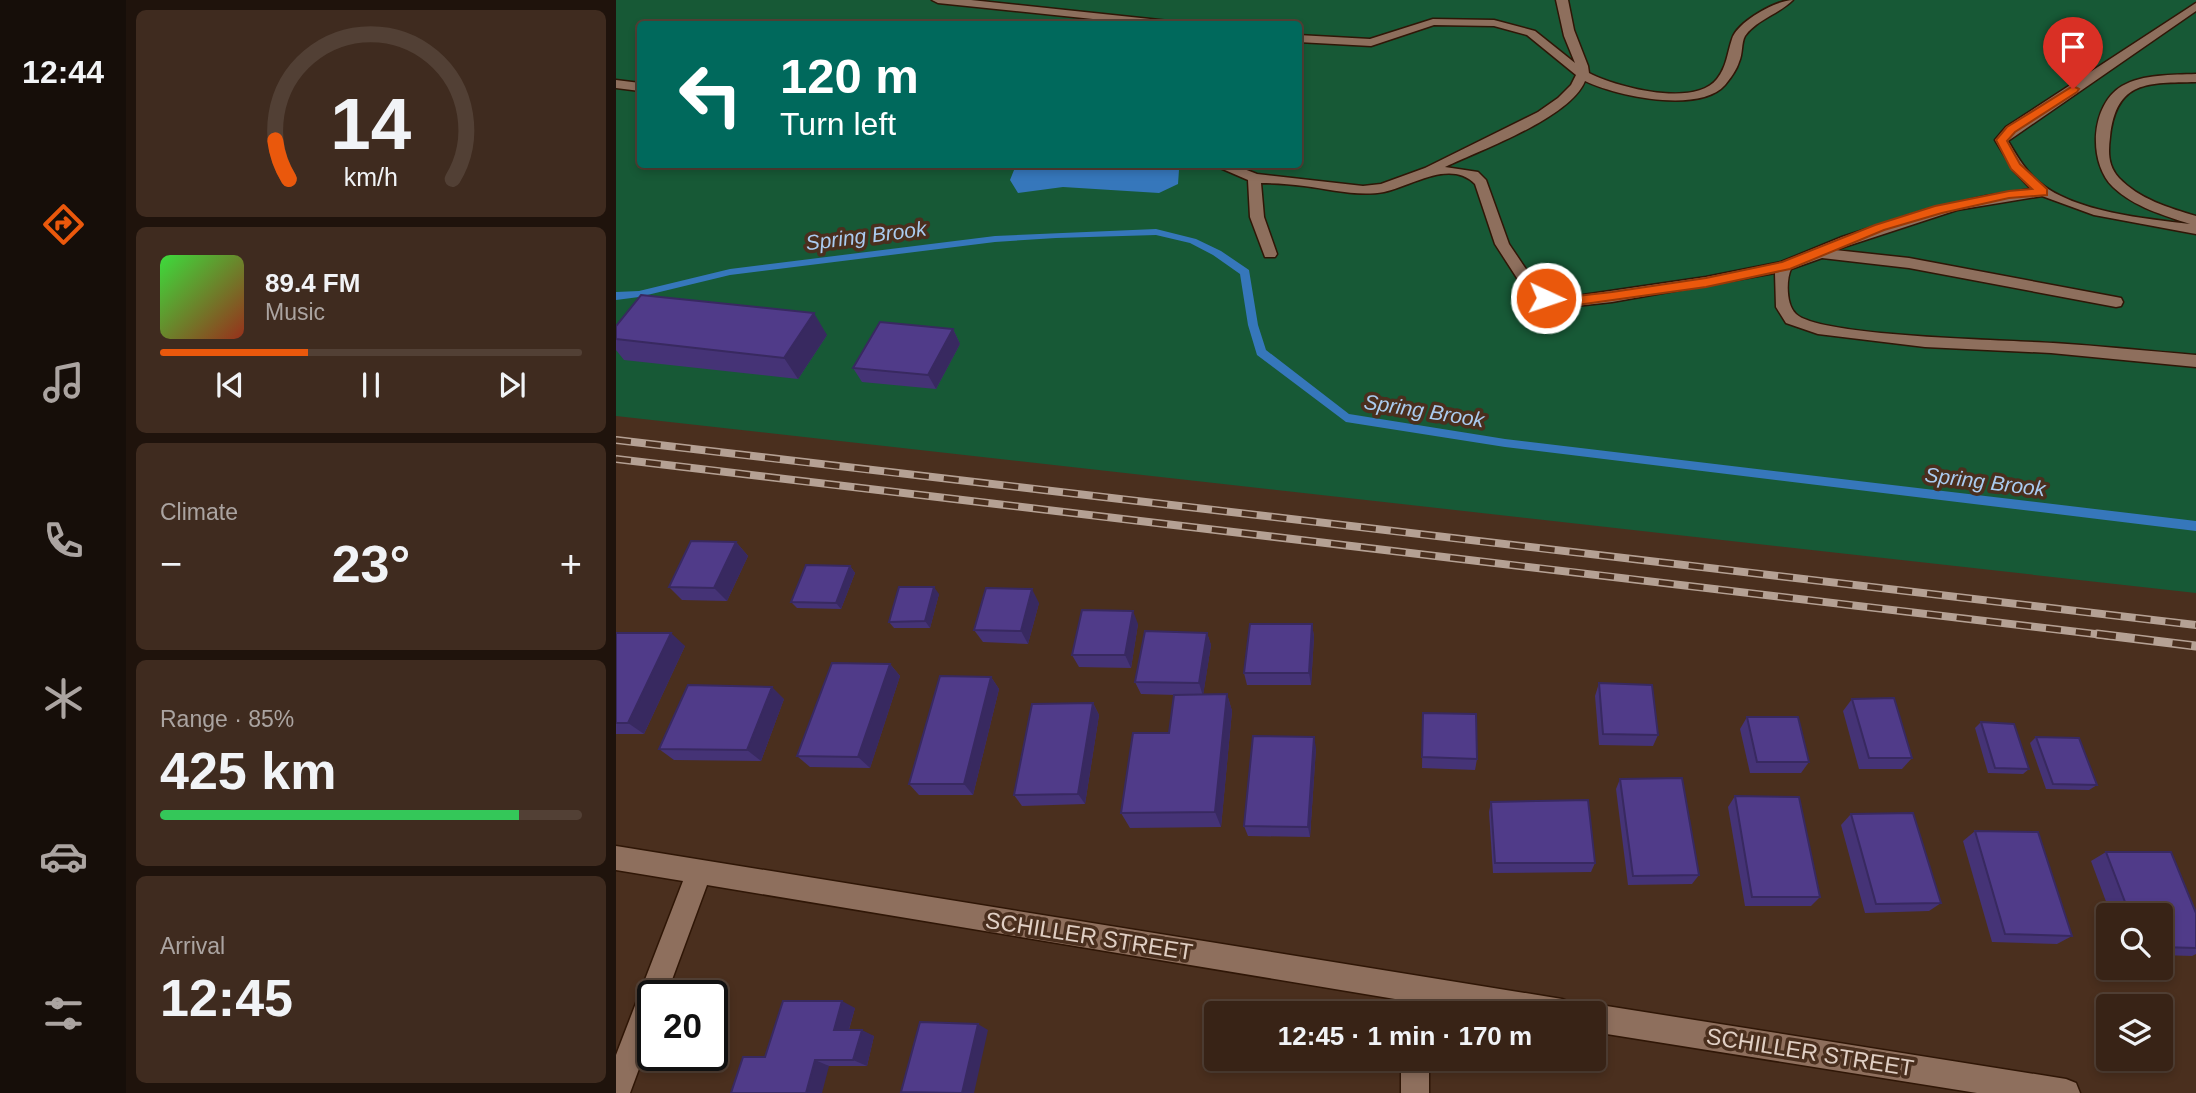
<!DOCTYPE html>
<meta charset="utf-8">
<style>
body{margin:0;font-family:Helvetica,sans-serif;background:#3f2b1f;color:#f1f3f6;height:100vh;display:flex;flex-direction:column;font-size:26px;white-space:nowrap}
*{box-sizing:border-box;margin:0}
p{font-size:23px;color:#aba4a1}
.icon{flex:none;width:38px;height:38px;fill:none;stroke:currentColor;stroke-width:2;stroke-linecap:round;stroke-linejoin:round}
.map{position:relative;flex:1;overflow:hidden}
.details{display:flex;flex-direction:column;gap:10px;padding:10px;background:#1f130c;width:490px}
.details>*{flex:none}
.top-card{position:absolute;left:21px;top:21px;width:665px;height:147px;border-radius:7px;box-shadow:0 4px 10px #0003,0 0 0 2px #524035;background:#00695c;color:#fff;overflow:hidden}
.tools{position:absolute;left:1480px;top:903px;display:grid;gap:14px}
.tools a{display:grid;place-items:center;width:77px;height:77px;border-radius:7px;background:#382316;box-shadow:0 4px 10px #0003,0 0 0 2px #524035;font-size:35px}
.speed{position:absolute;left:21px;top:980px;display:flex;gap:14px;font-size:35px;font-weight:700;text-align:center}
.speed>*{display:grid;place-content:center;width:91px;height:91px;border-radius:50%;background:#382316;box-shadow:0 4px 10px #0003,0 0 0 2px #524035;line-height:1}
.speed .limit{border:4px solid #111;border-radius:10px;background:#fff;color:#111}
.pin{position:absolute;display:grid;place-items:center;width:60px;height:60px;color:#fff;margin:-72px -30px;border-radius:50% 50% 50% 0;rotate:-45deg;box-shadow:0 0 7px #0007}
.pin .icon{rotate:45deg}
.me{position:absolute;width:77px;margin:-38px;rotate:93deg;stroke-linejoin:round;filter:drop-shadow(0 0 5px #0008)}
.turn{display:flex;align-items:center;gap:24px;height:147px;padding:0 28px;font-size:32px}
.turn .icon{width:91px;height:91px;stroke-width:2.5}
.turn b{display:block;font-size:49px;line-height:60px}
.big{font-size:52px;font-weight:700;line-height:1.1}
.details .tile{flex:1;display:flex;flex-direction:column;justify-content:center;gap:10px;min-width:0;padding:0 24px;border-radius:10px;background:#3f2b1f}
.details .dial{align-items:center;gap:0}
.dial svg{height:182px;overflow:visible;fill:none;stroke:#524035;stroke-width:7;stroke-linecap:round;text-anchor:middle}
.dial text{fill:#f1f3f6;stroke:none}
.song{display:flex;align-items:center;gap:21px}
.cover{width:84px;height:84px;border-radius:10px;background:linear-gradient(135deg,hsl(120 70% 55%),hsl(10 70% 35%))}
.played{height:7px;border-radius:4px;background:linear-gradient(90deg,#ea580c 35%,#524035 35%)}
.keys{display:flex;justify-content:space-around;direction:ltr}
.heat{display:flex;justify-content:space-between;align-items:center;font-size:38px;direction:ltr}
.charge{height:10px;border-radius:5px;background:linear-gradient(90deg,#34c759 85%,#524035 0)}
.trip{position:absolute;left:588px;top:1001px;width:402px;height:70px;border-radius:7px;background:#382316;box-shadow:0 4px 10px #0003,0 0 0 2px #524035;font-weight:700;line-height:70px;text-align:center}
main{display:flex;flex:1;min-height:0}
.tab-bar{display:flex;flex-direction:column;width:126px;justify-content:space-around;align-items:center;background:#160e09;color:#aba4a1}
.tab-bar .icon{width:49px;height:49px}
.tab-bar .active{color:#ea580c}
.tab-bar b{font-size:32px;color:#f1f3f6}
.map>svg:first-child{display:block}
.green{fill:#175936;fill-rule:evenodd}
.water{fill:#3677bb}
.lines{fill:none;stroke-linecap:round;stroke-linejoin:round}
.stream{fill:#3677bb;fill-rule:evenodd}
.lane-casing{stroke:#2f1606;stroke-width:3}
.street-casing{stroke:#2f1606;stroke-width:3}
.lane{fill:#8e6f5d;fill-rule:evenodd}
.street{fill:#8e6f5d;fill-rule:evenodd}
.rail-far1-casing{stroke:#b5a194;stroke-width:8}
.rail-casing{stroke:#b5a194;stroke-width:9}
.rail-far1{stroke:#4a2f1e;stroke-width:5;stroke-dasharray:15;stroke-linecap:butt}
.rail{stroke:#4a2f1e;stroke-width:6;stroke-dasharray:19;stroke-linecap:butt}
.wall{fill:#453376}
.shaded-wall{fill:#382960}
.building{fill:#503b89;stroke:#382960;stroke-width:2}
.route{fill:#ea580c;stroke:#983908;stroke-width:2}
.labels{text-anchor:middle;stroke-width:7;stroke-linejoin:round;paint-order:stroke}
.water-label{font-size:21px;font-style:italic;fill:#aacbef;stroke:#4a2f1e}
.near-street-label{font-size:23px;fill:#e0cfc4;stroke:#4a2f1e}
</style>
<main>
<nav class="tab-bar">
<b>12:44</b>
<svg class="icon active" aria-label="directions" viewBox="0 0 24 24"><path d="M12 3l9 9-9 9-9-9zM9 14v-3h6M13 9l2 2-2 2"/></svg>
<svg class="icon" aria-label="music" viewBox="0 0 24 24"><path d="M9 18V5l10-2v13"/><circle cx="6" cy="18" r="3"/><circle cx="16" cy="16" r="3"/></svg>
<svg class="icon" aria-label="phone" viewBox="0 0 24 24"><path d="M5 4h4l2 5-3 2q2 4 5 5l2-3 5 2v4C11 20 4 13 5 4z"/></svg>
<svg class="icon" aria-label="climate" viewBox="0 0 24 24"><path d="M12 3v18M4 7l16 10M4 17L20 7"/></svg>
<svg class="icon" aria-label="car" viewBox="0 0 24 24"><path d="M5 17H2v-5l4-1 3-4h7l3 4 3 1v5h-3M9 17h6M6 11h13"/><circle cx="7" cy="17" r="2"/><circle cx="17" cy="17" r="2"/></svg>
<svg class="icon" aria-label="filters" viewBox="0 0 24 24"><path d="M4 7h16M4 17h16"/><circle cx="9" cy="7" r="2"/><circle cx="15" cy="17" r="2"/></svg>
</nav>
<section class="details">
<div class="tile dial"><svg viewBox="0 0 100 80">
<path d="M14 69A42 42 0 1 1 86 69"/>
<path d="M14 69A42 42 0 0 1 8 52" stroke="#ea580c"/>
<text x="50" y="56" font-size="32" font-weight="700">14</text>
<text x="50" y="72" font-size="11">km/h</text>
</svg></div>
<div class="tile">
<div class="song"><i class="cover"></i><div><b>89.4 FM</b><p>Music</p></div></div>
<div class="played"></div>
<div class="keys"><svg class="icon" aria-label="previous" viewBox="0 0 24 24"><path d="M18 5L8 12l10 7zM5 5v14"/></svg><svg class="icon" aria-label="pause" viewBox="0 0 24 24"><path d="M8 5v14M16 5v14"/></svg><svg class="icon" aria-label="next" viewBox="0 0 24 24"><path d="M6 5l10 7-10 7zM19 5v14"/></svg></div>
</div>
<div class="tile"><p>Climate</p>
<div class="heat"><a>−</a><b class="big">23°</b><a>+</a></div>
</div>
<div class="tile"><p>Range · 85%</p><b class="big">425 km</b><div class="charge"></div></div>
<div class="tile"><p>Arrival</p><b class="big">12:45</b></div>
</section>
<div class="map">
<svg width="1580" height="1093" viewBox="0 0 1580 1093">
<rect width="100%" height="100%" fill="#4a2f1e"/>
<path class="green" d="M 0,0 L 1580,0 L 1580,593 L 0,416 ZM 24,24 L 682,24 L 682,164 L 24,164 Z"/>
<path class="water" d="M 544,165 L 563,170 L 562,184 L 543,193 L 447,187 L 402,193 L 394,180 L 400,165 Z"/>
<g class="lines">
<path class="stream" d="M 540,229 L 580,239 L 605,251 L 633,270 L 642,325 L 650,350 L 733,414 L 889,439 L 1580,521 L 1580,531 L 889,447 L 730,422 L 641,355 L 632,325 L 624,274 L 597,255 L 574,243 L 540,235 L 440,238 L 379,242 L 114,275 L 23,297 L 0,300 L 0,292 L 23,291 L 114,269 L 379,236 Z"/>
<g class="lane-casing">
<g id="lane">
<path d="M 316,0 L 355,0 L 553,21 L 559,24 L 525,24 L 322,3 Z"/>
<path d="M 940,0 L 952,0 L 958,30 L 972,66 L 973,73 C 1000,87 1078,108 1101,79 C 1111,66 1111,54 1116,39 C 1121,22 1160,0 1177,0 C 1163,14 1140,20 1129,36 C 1125,43 1127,54 1123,62 C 1121,69 1114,79 1109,85 C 1083,114 1000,96 969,81 C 954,118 865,150 829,167 L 862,172 L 870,180 L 893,244 L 922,287 L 933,293 L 960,296 L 1090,277 L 1165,262 L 1226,237 L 1309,210 L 1370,196 L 1415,189 L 1398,171 L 1379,140 L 1390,127 L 1580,3 L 1580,11 L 1392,141 C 1401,156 1410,172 1424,183 C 1459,212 1530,219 1574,224 C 1547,215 1518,207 1497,187 C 1472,163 1474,105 1506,86 C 1527,74 1556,75 1580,74 L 1580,82 C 1532,83 1500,80 1494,137 C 1492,153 1492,166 1503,178 C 1523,199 1553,208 1580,216 L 1580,234 L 1478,215 L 1426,196 L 1341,210 L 1219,250 L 1293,258 L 1500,297 L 1505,298 L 1507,302 L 1505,306 L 1500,307 L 1293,268 L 1206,258 L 1175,269 C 1170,280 1170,305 1180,314 C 1204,337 1394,340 1437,343 C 1485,346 1532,351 1580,355 L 1580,367 L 1435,353 L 1309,347 L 1202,334 L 1170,323 L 1160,307 L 1159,273 L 996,302 L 960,306 L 925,302 L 912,295 L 879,244 L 859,184 C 834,159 796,186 768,192 C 742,197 714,189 688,186 C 674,184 659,183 645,183 L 648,217 L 661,254 L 659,257 L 649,257 L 634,217 L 632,180 L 595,164 L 615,164 L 641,174 L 747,186 L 765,184 L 809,168 L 922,112 L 942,98 L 955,85 L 960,75 L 911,35 L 878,26 L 818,25 L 755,46 L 682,42 L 682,35 L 754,39 L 817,19 L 878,20 L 919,31 L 959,63 L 948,36 Z"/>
<path d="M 0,80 L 24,83 L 24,91 L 0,88 Z"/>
</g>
</g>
<g class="street-casing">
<g id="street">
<path d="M 0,846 L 946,999 L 956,1003 L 960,1013 L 865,1013 L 813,1005 L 813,1013 L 785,1013 L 785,1000 L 91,885 L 50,996 L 37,996 L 37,1031 L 14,1093 L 0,1093 L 0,1055 L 67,881 L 0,870 Z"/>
<path d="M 978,1004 L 1450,1079 L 1460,1083 L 1464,1093 L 1361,1093 L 978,1032 L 978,1013 L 966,1013 L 968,1008 Z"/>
<rect x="785" y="1059" width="28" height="34"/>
</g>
</g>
<use href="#lane" class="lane"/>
<use href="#street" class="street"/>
<g class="rail-far1-casing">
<g id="rail-far1">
<path d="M 0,440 L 1580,625"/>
<path d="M 0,459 L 1496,636"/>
</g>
</g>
<g class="rail-casing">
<path id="rail" d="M 1481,634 L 1580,646"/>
</g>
<use href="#rail-far1" class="rail-far1"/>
<use href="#rail" class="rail"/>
</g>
<g class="wall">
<path d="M 0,326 L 211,335 L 182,379 L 8,360 L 0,350 Z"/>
<path d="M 337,329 L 344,344 L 320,389 L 246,382 L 237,368 Z"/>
<path d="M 120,542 L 132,556 L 111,601 L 66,600 L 53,587 Z"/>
<path d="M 234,566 L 239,573 L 225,609 L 181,608 L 175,602 Z"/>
<path d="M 323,594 L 314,628 L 278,628 L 273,622 Z"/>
<path d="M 423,603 L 412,644 L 367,642 L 358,630 Z"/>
<path d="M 522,624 L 515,668 L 463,667 L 456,655 Z"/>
<path d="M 696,624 L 698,637 L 695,685 L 631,685 L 628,673 Z"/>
<path d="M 0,633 L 69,646 L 28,734 L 0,734 Z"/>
<path d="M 591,633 L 595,645 L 587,695 L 611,694 L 616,711 L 605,827 L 514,828 L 505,813 L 553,733 L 560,695 L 525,694 L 519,682 Z"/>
<path d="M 274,664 L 284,676 L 254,768 L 194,767 L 181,756 Z"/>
<path d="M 375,677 L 383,689 L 357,795 L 303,795 L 293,784 Z"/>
<path d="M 983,683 L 1042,735 L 1037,746 L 983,745 L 979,696 Z"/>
<path d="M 168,699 L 145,761 L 58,760 L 43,749 Z"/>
<path d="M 1236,699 L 1296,758 L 1286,769 L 1243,769 L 1227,711 Z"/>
<path d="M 477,703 L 483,715 L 469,804 L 406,806 L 398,795 Z"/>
<path d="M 807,713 L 861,759 L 859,770 L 806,768 Z"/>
<path d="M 1131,717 L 1193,762 L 1185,773 L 1134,773 L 1124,729 Z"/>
<path d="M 1365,722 L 1413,769 L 1407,774 L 1372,773 L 1359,728 Z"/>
<path d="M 1420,737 L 1481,785 L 1473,790 L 1430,789 L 1414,743 Z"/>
<path d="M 700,748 L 694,837 L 632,836 L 628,826 Z"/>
<path d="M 1004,779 L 1083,875 L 1076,884 L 1012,885 L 1000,789 Z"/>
<path d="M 1119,796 L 1204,897 L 1195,906 L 1129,906 L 1112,807 Z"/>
<path d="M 875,802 L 979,863 L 975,872 L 877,873 L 873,812 Z"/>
<path d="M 1235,814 L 1325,903 L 1313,911 L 1249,913 L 1225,825 Z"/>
<path d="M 1359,831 L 1456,936 L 1441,944 L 1376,942 L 1347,841 Z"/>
<path d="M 1490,852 L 1580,913 L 1580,954 L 1576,956 L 1545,955 L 1545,915 L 1495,915 L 1475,861 Z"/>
<path d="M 239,1008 L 233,1030 L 258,1036 L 251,1066 L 213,1066 L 149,1057 Z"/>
</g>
<g class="shaded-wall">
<path d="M 198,313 L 211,335 L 182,379 L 168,358 Z"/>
<path d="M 337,329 L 344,344 L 320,389 L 312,375 Z"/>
<path d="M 120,542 L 132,556 L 111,601 L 98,588 Z"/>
<path d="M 234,566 L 239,573 L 225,609 L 220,603 Z"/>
<path d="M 318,587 L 323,594 L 314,628 L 309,621 Z"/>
<path d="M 416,589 L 423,603 L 412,644 L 405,631 Z"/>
<path d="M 517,611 L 522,624 L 515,668 L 509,655 Z"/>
<path d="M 696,624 L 698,637 L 695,685 L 693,673 Z"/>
<path d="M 55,633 L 69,646 L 28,734 L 12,723 Z"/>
<path d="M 591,633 L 595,645 L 587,696 L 583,683 Z"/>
<path d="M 274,664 L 284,676 L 254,768 L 242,757 Z"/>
<path d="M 375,677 L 383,689 L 357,795 L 348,784 Z"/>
<path d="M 156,687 L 168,699 L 145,761 L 131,750 Z"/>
<path d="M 611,694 L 616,711 L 605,827 L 599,812 Z"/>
<path d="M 477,703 L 483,715 L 469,804 L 462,794 Z"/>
<path d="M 698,737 L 700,748 L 694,837 L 692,827 Z"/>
<path d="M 226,1001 L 239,1008 L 231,1036 L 218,1030 Z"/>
<path d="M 362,1024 L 372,1030 L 358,1093 L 346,1093 Z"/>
<path d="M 246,1030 L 258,1036 L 251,1066 L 237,1060 Z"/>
<path d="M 199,1060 L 213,1066 L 206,1093 L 190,1093 Z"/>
</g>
<g class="building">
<path d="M 25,295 L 198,313 L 168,358 L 0,339 L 0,326 Z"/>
<path d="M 264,322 L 337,329 L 312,375 L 237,368 Z"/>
<path d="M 75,541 L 120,542 L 98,588 L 53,587 Z"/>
<path d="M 190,565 L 234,566 L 220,603 L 175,602 Z"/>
<path d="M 283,587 L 318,587 L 309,621 L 273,622 Z"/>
<path d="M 370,588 L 416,589 L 405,631 L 358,630 Z"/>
<path d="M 466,610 L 517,611 L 509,655 L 456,655 Z"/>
<path d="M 634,624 L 696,624 L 693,673 L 628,673 Z"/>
<path d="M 529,631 L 591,633 L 583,683 L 519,682 Z"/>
<path d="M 0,633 L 55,633 L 12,723 L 0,723 Z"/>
<path d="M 216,663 L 274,664 L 242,757 L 181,756 Z"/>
<path d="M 324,676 L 375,677 L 348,784 L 293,784 Z"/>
<path d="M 983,683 L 1036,685 L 1042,735 L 987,734 Z"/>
<path d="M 72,685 L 156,687 L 131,750 L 43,749 Z"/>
<path d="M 611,694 L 599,812 L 505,813 L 517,733 L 553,733 L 558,695 Z"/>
<path d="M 1278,698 L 1296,758 L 1253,758 L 1236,699 Z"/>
<path d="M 477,703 L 462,794 L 398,795 L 416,704 Z"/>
<path d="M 807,713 L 860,714 L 861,759 L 806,757 Z"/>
<path d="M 1131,717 L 1182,717 L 1193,762 L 1141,762 Z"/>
<path d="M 1365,722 L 1398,724 L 1413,769 L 1379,768 Z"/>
<path d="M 637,736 L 698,737 L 692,827 L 628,826 Z"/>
<path d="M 1420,737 L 1463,738 L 1481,785 L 1437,784 Z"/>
<path d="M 1066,778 L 1083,875 L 1017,876 L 1004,779 Z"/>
<path d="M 1119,796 L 1183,797 L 1204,897 L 1136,897 Z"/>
<path d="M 972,800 L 979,863 L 879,863 L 875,802 Z"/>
<path d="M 1297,813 L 1325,903 L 1260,904 L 1235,814 Z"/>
<path d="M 1359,831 L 1422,832 L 1456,936 L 1389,934 Z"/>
<path d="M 1490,852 L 1555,852 L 1580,913 L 1580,948 L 1545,947 L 1545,915 L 1514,915 Z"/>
<path d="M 167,1001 L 226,1001 L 218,1030 L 246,1030 L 237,1060 L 199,1060 L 190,1093 L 115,1093 L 127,1057 L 149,1057 Z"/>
<path d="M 304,1022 L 362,1024 L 346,1093 L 285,1092 Z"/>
</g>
<path class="route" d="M 1457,86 L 1463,89 L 1461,92 L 1399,132 L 1391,141 L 1404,164 L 1431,189 L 1431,195 L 1393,198 L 1326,213 L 1268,230 L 1174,269 L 1090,287 L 961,305 L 930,303 L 923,298 L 930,294 L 961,296 L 996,292 L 1090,278 L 1166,262 L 1259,225 L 1319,206 L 1393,191 L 1416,189 L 1395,169 L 1380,140 L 1391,127 Z"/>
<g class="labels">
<g class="water-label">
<text transform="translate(250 236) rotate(-7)" y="7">Spring Brook</text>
<text transform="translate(808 411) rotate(9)" y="7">Spring Brook</text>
<text transform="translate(1369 482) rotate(7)" y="7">Spring Brook</text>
</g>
<g class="near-street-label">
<text transform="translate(473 936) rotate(9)" y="8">SCHILLER STREET</text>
<text transform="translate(1194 1052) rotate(9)" y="8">SCHILLER STREET</text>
</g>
</g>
</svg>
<div class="tools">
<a><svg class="icon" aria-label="search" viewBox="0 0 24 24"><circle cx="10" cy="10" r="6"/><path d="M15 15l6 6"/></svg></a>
<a><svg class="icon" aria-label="layers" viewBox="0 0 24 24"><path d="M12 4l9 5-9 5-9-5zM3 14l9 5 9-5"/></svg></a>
</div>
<div class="speed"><div class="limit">20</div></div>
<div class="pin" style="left:1457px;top:89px;background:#d93025"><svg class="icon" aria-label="arrive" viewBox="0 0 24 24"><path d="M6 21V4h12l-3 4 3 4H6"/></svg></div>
<svg class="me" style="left:930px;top:298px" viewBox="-20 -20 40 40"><circle r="17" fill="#ea580c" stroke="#fff" stroke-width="3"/><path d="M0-11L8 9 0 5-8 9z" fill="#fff"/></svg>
<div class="trip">12:45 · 1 min · 170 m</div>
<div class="top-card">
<div class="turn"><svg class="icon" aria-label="left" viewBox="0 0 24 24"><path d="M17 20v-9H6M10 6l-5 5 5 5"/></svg><div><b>120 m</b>Turn left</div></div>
</div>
</div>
</main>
